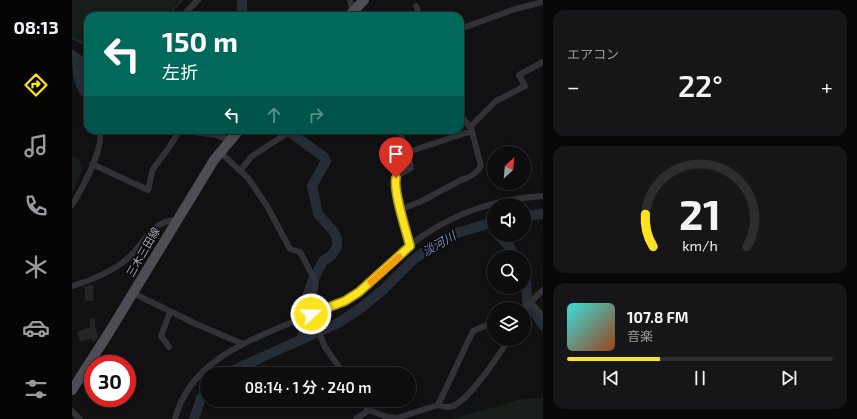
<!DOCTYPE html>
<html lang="ja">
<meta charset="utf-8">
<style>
body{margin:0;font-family:"Exo 2","Noto Sans JP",sans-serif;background:#161517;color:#f1f3f6;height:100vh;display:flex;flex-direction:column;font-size:15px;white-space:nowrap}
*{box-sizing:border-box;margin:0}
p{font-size:13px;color:#9a9b9e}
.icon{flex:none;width:22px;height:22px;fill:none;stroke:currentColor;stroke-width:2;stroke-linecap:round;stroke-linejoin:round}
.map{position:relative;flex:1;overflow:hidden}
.drawer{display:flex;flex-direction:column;gap:10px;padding:10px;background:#070708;width:314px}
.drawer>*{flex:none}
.banner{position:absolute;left:12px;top:12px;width:380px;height:122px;border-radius:12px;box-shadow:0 2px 6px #0003,0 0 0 1px #2d2c2e;background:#00695c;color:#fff;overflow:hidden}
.needle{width:26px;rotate:26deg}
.tools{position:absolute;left:415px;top:146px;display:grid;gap:8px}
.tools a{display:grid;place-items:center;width:44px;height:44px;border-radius:50%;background:#0d0c0e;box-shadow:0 2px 6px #0003,0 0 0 1px #2d2c2e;font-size:20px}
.speed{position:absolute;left:12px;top:355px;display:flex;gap:8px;font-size:20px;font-weight:700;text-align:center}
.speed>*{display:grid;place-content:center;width:52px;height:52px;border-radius:50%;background:#0d0c0e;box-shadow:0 2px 6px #0003,0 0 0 1px #2d2c2e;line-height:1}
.speed .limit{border:6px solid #d22;background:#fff;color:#111}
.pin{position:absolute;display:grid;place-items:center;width:34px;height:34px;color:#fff;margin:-41px -17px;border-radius:50% 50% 50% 0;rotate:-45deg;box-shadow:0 0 4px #0007}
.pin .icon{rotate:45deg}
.me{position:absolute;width:44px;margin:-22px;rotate:69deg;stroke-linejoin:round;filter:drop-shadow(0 0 3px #0008)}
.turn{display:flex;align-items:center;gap:14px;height:84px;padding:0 12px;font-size:18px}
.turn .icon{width:52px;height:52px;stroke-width:2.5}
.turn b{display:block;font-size:28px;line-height:34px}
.lanes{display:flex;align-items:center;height:38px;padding:0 12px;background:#0003;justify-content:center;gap:20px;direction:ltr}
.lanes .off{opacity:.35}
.big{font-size:30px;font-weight:600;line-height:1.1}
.drawer .widget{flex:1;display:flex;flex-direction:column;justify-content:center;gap:6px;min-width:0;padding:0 14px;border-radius:12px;background:#161517}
.drawer .dial{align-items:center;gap:0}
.dial svg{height:104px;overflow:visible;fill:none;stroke:#2d2c2e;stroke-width:7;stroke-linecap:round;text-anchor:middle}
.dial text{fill:#f1f3f6;stroke:none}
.song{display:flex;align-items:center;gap:12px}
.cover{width:48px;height:48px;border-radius:6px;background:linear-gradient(135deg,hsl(180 70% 55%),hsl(20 70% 35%))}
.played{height:4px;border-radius:2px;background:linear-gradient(90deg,#fce31f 35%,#2d2c2e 35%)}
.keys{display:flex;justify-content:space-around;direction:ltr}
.heat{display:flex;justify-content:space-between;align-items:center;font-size:22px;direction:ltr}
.trip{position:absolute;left:128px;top:367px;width:216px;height:40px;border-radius:20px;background:#0d0c0e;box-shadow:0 2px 6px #0003,0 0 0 1px #2d2c2e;font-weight:600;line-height:40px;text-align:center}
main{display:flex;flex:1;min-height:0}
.dock{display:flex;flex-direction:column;width:72px;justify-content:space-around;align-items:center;background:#050506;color:#9a9b9e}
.dock .icon{width:28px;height:28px}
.dock .on{color:#fce31f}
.dock b{font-size:18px;color:#f1f3f6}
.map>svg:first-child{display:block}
.green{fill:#171d19}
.water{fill:#262c36}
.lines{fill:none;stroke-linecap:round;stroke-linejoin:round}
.stream{stroke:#262c36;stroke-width:1.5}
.river{stroke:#262c36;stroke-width:10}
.building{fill:#242326}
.street{stroke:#323137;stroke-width:6}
.primary{stroke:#4d4d56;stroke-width:10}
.route-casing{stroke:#a49414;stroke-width:10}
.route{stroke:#fce31f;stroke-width:7}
.slow{stroke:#f59e0b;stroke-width:7}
.labels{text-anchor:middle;stroke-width:4;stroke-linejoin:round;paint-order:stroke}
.street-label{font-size:11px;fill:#a1a2b4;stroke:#0c0b0d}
.water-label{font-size:12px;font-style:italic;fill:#7588b2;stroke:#0c0b0d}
</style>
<main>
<nav class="dock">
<b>08:13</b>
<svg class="icon on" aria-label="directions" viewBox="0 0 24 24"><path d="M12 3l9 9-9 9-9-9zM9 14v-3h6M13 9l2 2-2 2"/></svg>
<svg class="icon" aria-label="music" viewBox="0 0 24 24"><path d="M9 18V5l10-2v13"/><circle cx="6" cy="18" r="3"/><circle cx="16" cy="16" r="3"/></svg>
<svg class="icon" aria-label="phone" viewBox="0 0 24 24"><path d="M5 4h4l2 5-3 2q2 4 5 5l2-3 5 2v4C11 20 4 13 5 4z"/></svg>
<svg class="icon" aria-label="climate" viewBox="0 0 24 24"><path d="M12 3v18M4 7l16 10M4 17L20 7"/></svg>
<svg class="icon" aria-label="car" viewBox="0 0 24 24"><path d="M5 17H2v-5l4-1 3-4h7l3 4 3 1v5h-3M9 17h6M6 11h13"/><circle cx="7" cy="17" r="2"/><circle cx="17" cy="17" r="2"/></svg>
<svg class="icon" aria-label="filters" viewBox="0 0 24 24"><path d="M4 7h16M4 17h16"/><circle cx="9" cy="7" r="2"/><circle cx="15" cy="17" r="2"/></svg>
</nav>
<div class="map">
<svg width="471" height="419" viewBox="0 0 471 419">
<rect width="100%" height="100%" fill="#111012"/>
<g class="green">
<path d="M 0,0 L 108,0 L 93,16 L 16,16 L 16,45 L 0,37 Z"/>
<path d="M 0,156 L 8,160 L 11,168 L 0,195 Z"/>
<path d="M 471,398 L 471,419 L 380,419 L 450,399 Z"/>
</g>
<path class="water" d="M 0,49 L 16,60 L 16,92 L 10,97 C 0,83 0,68 0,49 Z"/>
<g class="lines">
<g class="stream">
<path d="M 95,16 L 110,0"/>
<path d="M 0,38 L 16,46"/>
</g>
<g class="river">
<path d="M 170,16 L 170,0"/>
<path d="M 215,130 L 252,157 L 254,161 L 240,186 L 246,214 L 262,232 L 265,239 L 265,247 L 259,256 L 251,261 L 240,282 L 236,294 L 230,339"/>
<path d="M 452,216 L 471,214"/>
<path d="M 426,235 L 437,246 L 443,257"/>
<path d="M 452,272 L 454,276 L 455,301 L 471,325"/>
<path d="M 153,374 L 268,322 L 290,307 L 311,290 L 342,259 L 358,248 L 378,235 L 422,222"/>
<path d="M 122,419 L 129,398 L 135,392"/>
</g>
</g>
<g class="building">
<path d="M 21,284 L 22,301 L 13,301 L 13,289 L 11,287 Z"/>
<path d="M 18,318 L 23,318 L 23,329 L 24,329 L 26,337 L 24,341 L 20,342 L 19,339 L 8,342 L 5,332 L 18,327 Z"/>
</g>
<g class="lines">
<g class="street">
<path d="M 278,0 L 281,12"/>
<path d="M 344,6 L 348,16"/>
<path d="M 110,16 L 126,0"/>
<path d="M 388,29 L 443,9 L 471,2"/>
<path d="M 388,112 L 392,120 L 398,127"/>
<path d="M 119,130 C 132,137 142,130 157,141"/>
<path d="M 328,130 L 332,146 L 339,151 L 400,131 L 398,127 L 424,101 L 453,86 L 447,75 L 471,62"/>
<path d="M 335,150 L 339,168 C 334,172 326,173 324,179 C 320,188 335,233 338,246"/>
<path d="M 148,152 L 176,178 L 195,206 L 218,249 L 228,252 L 244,282 L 239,314 L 253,347 L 272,374"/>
<path d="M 20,164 L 76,190 L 81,169 L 96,149 L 108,130"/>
<path d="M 169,170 L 179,157 L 220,130"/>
<path d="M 0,205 C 9,191 34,145 27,130"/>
<path d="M 329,209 L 348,202 L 389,180 C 398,178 404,174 409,166 L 400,131"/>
<path d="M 0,286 C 18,281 41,271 55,259 C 71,246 79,221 103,220"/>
<path d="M 61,293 L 124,324 L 171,344"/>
<path d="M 459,302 L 471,317"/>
<path d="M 451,309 L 471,290"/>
<path d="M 97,347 L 89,336 L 98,312"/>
<path d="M 366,405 C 371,407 375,408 381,406 C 398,399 427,355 437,339"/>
<path d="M 297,410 L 315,417 L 325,418 L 366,405 L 401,331 L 422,322"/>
<path d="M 0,411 L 8,419"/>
<path d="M 103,419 C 119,356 186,338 239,314 C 251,309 264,306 275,299 C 293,289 309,274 325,259 C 329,255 332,250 337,246 C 376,215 421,199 471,196"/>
<path d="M 284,419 L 297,410 L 290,400"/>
</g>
<g class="primary">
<path d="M 277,16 L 292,0"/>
<path d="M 0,390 L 36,334 L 142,160 L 167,130"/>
</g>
</g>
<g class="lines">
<g class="route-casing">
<path id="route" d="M 239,314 L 273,301 L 287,292 L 338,246 C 334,230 321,191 324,178"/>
</g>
<use href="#route" class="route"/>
<path class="slow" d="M 299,282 L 327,257"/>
</g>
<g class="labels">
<g class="street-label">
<text transform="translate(71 252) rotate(-60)" y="4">三木三田線</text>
</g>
<g class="water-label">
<text transform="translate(367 244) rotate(-30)" y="4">淡河川</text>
</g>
</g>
</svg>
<div class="tools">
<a><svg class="needle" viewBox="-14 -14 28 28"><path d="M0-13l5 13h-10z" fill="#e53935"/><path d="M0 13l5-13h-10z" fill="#9a9b9e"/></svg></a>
<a><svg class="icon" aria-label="sound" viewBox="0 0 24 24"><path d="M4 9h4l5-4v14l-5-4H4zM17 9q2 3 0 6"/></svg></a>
<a><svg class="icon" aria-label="search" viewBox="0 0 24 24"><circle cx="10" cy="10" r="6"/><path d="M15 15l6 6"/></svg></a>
<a><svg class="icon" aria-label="layers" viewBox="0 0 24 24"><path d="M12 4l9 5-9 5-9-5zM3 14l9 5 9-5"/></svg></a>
</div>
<div class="speed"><div class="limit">30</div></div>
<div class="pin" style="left:324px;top:178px;background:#d93025"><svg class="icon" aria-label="arrive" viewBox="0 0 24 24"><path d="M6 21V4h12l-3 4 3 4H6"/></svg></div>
<svg class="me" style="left:239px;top:314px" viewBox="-20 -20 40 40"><circle r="17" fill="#fce31f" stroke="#fff" stroke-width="3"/><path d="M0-11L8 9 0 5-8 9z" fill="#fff"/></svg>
<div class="trip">08:14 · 1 分 · 240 m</div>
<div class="banner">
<div class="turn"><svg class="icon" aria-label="left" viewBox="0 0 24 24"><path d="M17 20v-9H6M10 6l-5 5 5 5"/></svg><div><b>150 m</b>左折</div></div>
<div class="lanes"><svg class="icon" aria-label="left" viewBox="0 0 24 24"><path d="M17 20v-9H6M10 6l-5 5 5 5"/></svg><svg class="icon off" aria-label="ahead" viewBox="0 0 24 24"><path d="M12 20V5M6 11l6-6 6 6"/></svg><svg class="icon off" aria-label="right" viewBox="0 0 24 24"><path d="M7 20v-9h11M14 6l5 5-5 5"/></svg></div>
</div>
</div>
<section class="drawer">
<div class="widget"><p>エアコン</p>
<div class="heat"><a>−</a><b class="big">22°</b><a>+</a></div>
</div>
<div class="widget dial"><svg viewBox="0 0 100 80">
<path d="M14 69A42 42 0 1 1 86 69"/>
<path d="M14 69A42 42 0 0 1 8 44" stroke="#fce31f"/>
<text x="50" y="56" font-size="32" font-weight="700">21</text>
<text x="50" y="72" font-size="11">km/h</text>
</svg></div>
<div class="widget">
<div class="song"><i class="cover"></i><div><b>107.8 FM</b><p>音楽</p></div></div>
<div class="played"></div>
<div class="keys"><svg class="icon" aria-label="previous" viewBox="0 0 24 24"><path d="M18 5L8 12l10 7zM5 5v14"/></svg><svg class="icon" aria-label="pause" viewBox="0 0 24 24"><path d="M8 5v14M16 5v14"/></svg><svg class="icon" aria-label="next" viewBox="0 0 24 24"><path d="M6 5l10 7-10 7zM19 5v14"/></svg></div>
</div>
</section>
</main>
